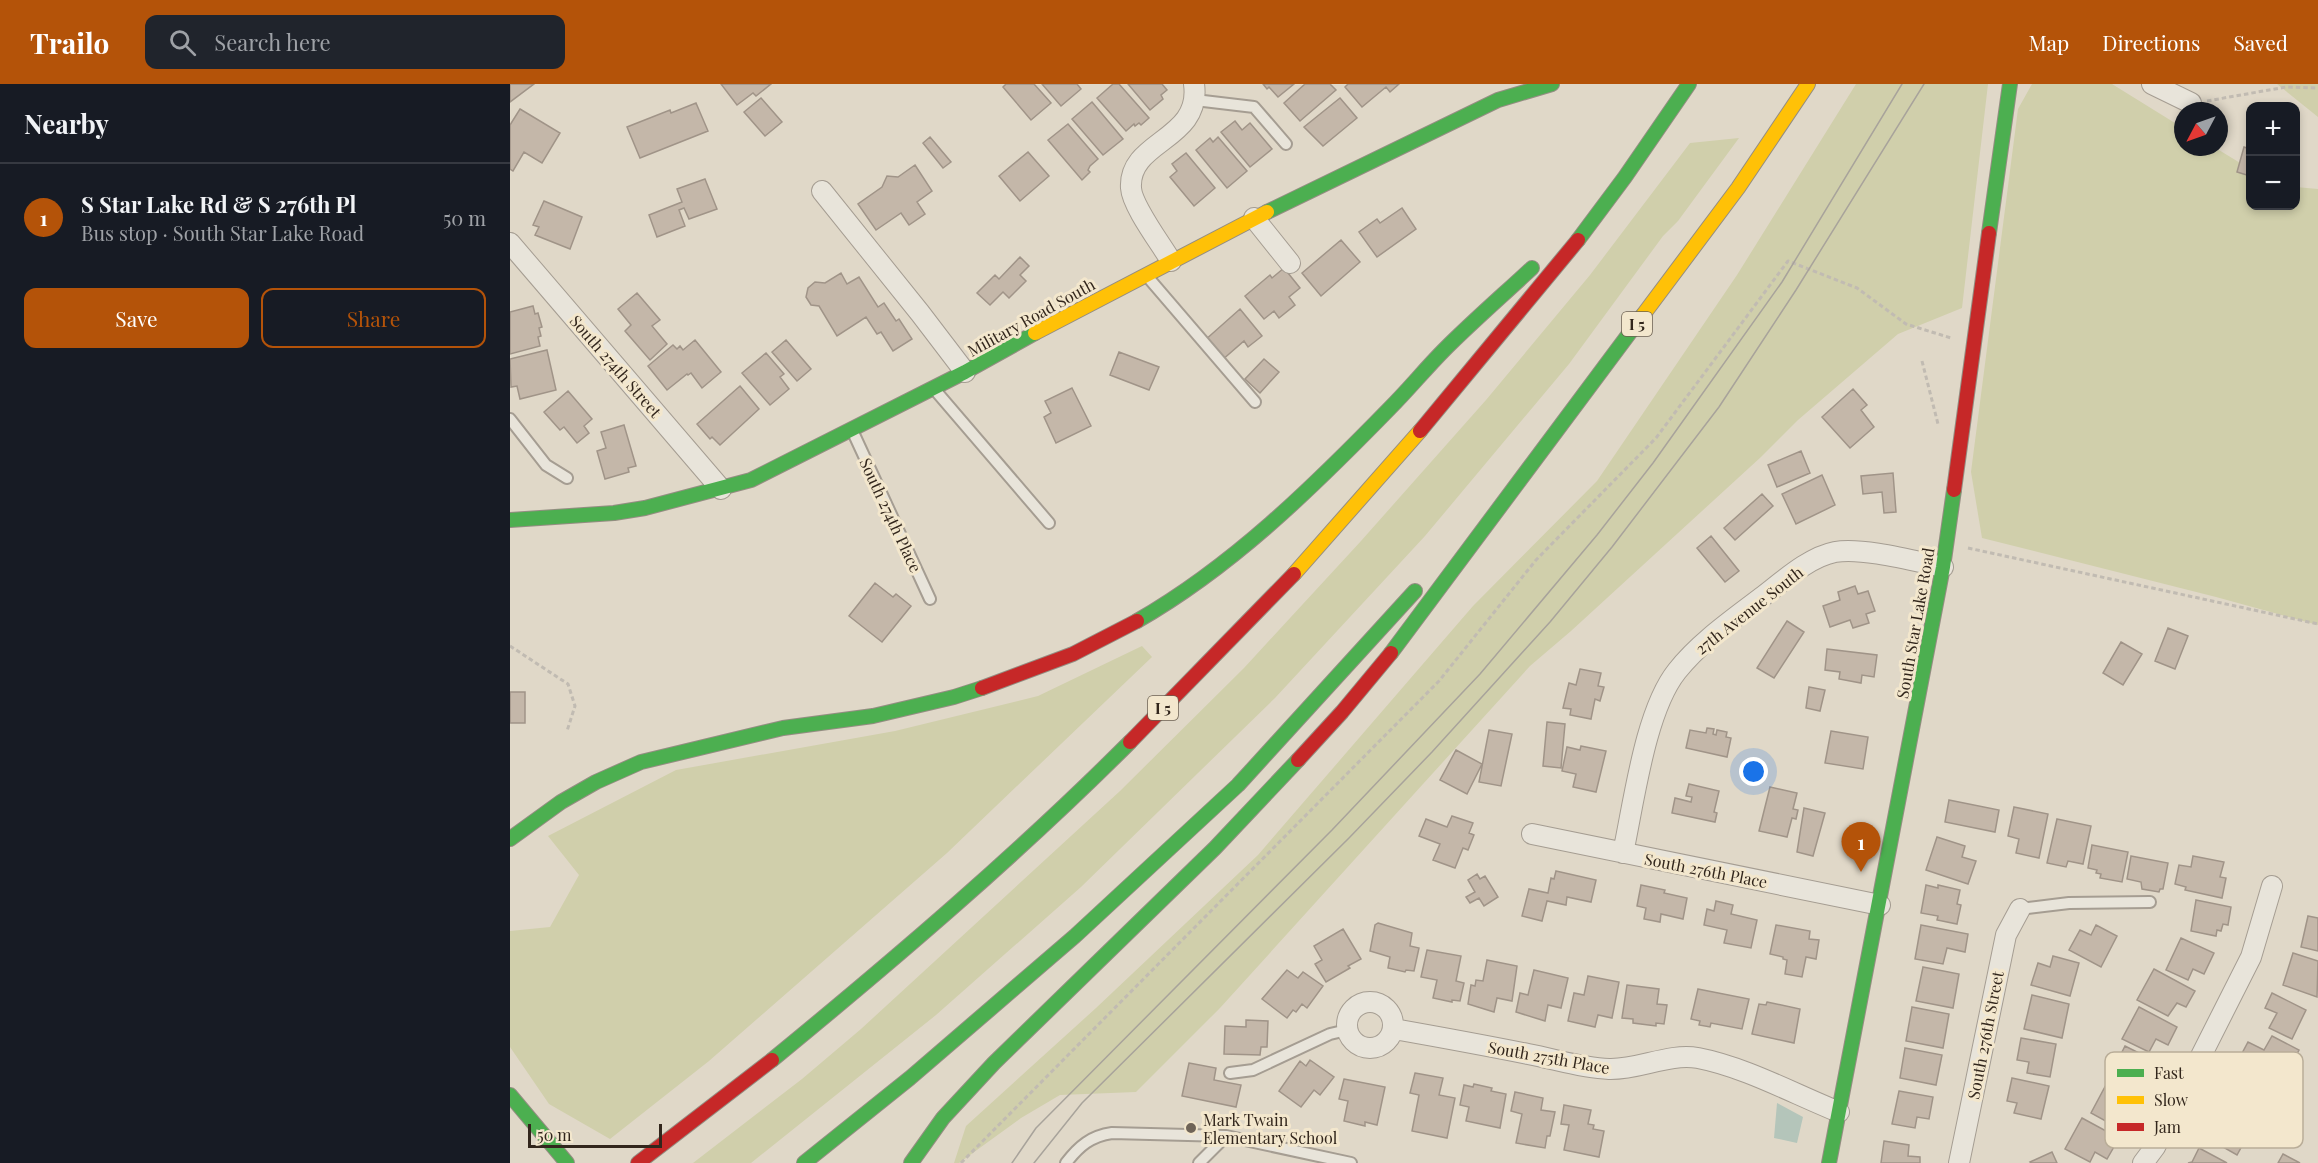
<!DOCTYPE html>
<html lang="en">
<head>
<meta charset="utf-8">
<style>
	:root { --surface:#171b24; --page:#20242c; --text:#f1f3f6; --muted:#9ea1a6; --line:#363941; --accent:#b45309 }
	body { margin:0; font-family:"Playfair Display",serif; background:var(--page); color:var(--text) }
	.controls { position:absolute; right:18px; top:18px; display:grid; overflow:hidden; border-radius:12px; box-shadow:0 3px 9px #0003 }
	.controls button { width:54px; height:54px; display:grid; place-items:center; padding:0; border:0; border-bottom:2px solid var(--line); background:var(--surface); color:var(--text); font:30px sans-serif }
	.compass { position:absolute; left:1664px; top:18px; width:54px; height:54px; border-radius:50%; background:var(--surface); box-shadow:0 3px 9px #0003; rotate:229deg }
	.scale { position:absolute; left:18px; bottom:15px; width:134px; box-sizing:border-box; padding-left:6px; border:3px solid #32261c; border-top:0; font-size:16px; line-height:21px; white-space:nowrap; color:#32261c; -webkit-text-stroke:4px #f3e7cd; paint-order:stroke }
	.you { position:absolute; left:1244px; top:688px; width:21px; height:21px; margin:-15px; border:4px solid #fff; border-radius:50%; background:#1a73e8; box-shadow:0 0 0 9px #1a73e833 }
	.badge { display:grid; place-items:center; width:39px; height:39px; border-radius:50%; background:var(--accent); color:#fff; font-size:20px; font-weight:700 }
	.pin { position:absolute; translate:-50% -50px; filter:drop-shadow(0 2px 3px #0008) }
	.pin::after { content:''; position:absolute; top:32px; width:21px; height:18px; background:inherit; clip-path:polygon(0 0,100% 0,50% 100%) }
	.list { margin:0; padding:0; list-style:none }
	h2 { display:flex; justify-content:space-between; align-items:center; height:78px; margin:0; padding:0 24px; font-size:26px }
	h2 small { font-size:20px; font-weight:400; color:var(--muted) }
	.list li { display:grid; grid-template-columns:39px 1fr auto; gap:18px; align-items:center; box-sizing:border-box; height:108px; padding:0 24px; border-top:2px solid var(--line) }
	.list b { display:block; font-size:22px; white-space:nowrap }
	.list p { margin:0; font-size:20px; white-space:nowrap; color:var(--muted) }
	.list em { font-size:20px; font-style:normal; color:var(--muted) }
	.actions { display:flex; gap:12px; padding:18px 24px }
	.actions a { flex:1; padding:14px 0; border:2px solid var(--accent); border-radius:12px; text-align:center; font-size:21px; color:var(--accent) }
	.actions .main { background:var(--accent); color:#fff }
	.icon { flex:none; width:33px; height:33px; fill:none; stroke:currentColor; stroke-width:2; stroke-linecap:round; stroke-linejoin:round }
	.map { position:relative; flex:none; width:1808px; height:1079px; overflow:hidden }
	header { display:flex; align-items:center; gap:36px; box-sizing:border-box; height:84px; padding:0 30px; background:var(--accent); color:#fff }
	header strong { font-size:28px }
	nav { display:flex; gap:33px; margin-inline-start:auto; font-size:21px }
	.search { width:420px; height:54px; background:var(--page); display:flex; align-items:center; gap:15px; box-sizing:border-box; padding:0 21px; border-radius:12px; color:var(--muted); font-size:22px }
	main { display:flex }
	aside { flex:1; background:var(--surface) }
	.map>svg:first-child { display:block }
	.green { fill:#d0cfab }
	.water { fill:#b4c5ba }
	.building { fill:#c4b7a9; stroke:#a09488; stroke-width:1.5 }
	.lines { fill:none; stroke-linecap:round; stroke-linejoin:round }
	.lane-casing { stroke:#a59d92; stroke-width:14 }
	.street-casing { stroke:#a59d92; stroke-width:22 }
	.fast-casing { stroke:#948d82; stroke-width:16 }
	.slow-casing { stroke:#948d82; stroke-width:16 }
	.jam-casing { stroke:#948d82; stroke-width:16 }
	.path { stroke:#c1bbb2; stroke-width:3; stroke-dasharray:4.5 3; stroke-linecap:butt }
	.lane { stroke:#e8e4da; stroke-width:10 }
	.street { stroke:#e8e4da; stroke-width:20 }
	.fast { stroke:#4caf50; stroke-width:14 }
	.slow { stroke:#ffc107; stroke-width:14 }
	.jam { stroke:#c62828; stroke-width:14 }
	.tram { stroke:#a8a39b; stroke-width:1.5 }
	.poi-dot { fill:#6f6458; stroke:#f3e7cd; stroke-width:2 }
	.labels { text-anchor:middle; dominant-baseline:central; stroke-width:6; stroke-linejoin:round; paint-order:stroke }
	.shield { fill:#f3e7cd; stroke:#6c6051; stroke-width:1.5 }
	.shield-label { font-size:15px; font-weight:bold; fill:#32261c }
	.street-label { font-size:16px; fill:#32261c; stroke:#f3e7cd }
	.poi-label { font-size:16px; fill:#32261c; stroke:#f3e7cd; text-anchor:start }
	.key { fill:#f3e7cd; stroke:#b9ad98; stroke-width:1.5 }
	.key-label { font-size:16px; fill:#32261c }
</style>
</head>
<body>
<header>
<strong>Trailo</strong>
<div class="search"><svg class="icon" aria-label="search" viewBox="0 0 24 24"><circle cx="10" cy="10" r="6"/><path d="M15 15l6 6"/></svg>Search here</div>
<nav><a>Map</a><a>Directions</a><a>Saved</a></nav>
</header>
<main>
<aside>
<h2>Nearby<small></small></h2>
<ul class="list">
<li><span class="badge">1</span><div><b>S Star Lake Rd &amp; S 276th Pl</b><p>Bus stop · South Star Lake Road</p></div><em>50 m</em></li>
</ul>
<div class="actions"><a class="main">Save</a><a>Share</a></div>
</aside>
<div class="map">
<svg width="1808" height="1079" viewBox="0 0 1808 1079">
	<rect width="100%" height="100%" fill="#e0d8c8"/>
	<path class="green" d="M1346 0H1478L1452 224 1388 250 1288 336 1251 373 1061 547 1020 582 710 924 626 1008 550 1011 511 1034 449 1079H444L456 1042 586 924 748 771 963 522 1087 397 1227 191Z
		M1522 0H1602L1673 44V63H1704L1740 85V122H1786V103L1808 105V541L1706 513 1472 454 1461 388 1508 25Z
		M1767 0H1808V33Z
		M1229 54 1168 137 1153 152 1059 280 915 452 765 614 571 803 426 931 241 1079H183L292 995 351 945 610 707 734 584 851 457 976 316 1080 191 1180 59Z
		M632 562 642 573 437 769 199 977 100 1055 39 1020 0 963V847L40 843 69 791 38 752 166 686 385 647 528 612Z"/>
	<path class="water" d="M1267 1019 1293 1033 1287 1059 1264 1054Z"/>
	<path class="building" d="M0 0H24L0 18Z
		M211 0H261L246 12 243 9 227 21Z
		M496 0H524L541 19 521 36 493 3Z
		M532 0H567L571 5 551 22Z
		M603 0H609L639 34 631 41 629 39 625 42 624 40 616 47 587 14Z
		M618 0H652L657 6 651 11 653 15 640 26Z
		M753 0H784L768 13 759 3 757 5Z
		M795 0H820L826 6 790 37 774 19Z
		M838 0H889L880 8 876 3 852 23 835 3Z
		M251 14 272 38 255 52 234 28Z
		M830 14 847 34 813 62 794 43Z
		M582 18 613 55 593 71 562 35Z
		M186 19 198 47 130 74 117 43 160 26 161 29Z
		M10 25 50 49 32 79 14 68 3 87 0 85V41Z
		M725 37 732 46 740 39 762 65 740 83 711 48Z
		M558 40 588 75 580 82 578 86 580 88 572 96 538 56Z
		M420 53 441 78 433 84 413 59Z
		M708 53 737 87 717 104 686 66 700 54 703 58Z
		M1734 63 1740 65V92L1727 88Z
		M518 68 539 92 510 117 489 92Z
		M676 69 705 104 684 122 660 93 667 87 662 80Z
		M405 81 422 107 407 118 415 130 399 141 391 129 366 146 348 120 372 103 377 92 388 93Z
		M195 95 207 125 179 135 174 124 169 126 175 142 147 153 139 131 172 118 167 105Z
		M34 117 72 133 60 165 25 151 29 143 23 141Z
		M892 124 906 145 867 173 849 148 867 135 870 139Z
		M831 156 850 178 811 212 792 189Z
		M510 173 519 182 510 191 516 197 499 214 493 208 480 221 467 209 485 191 489 195Z
		M774 184 790 204 779 213 785 221 769 234 764 227 754 235 735 212 760 191 762 194Z
		M331 189 337 200 349 193 368 223 374 219 386 237 389 235 402 255 383 267 371 248 367 250 356 233 327 252 309 222 301 221 296 213 298 204 305 198 315 199Z
		M127 209 150 236 142 242 157 260 140 276 115 247 121 241 108 225Z
		M23 222 25 230 28 229 32 243 29 244 31 252 28 253 30 262 0 270V228Z
		M730 225 752 252 738 263 734 257 711 277 694 257Z
		M185 256 211 288 192 304 181 289 178 291 177 290 157 306 138 282 163 261 167 265 170 262 173 266Z
		M276 256 301 285 287 297 262 268Z
		M37 266 46 306 10 315 7 302 1 303 0 275Z
		M609 268 649 283 639 306 600 291Z
		M256 269 274 290 270 293 279 305 260 321 232 289Z
		M754 275 769 288 750 309 735 295Z
		M230 302 249 325 210 361 202 353 200 355 187 340Z
		M562 304 581 342 546 359 534 333 541 329 535 317Z
		M1343 305 1357 321 1351 326 1364 343 1340 364 1312 333Z
		M58 307 82 335 74 342 79 349 67 359 54 343 50 346 34 328Z
		M114 341 126 382 118 384 119 388 95 395 87 367 96 364 91 348Z
		M1291 367 1300 389 1267 403 1258 381Z
		M1383 389 1386 428 1374 429 1372 408 1353 410 1351 392Z
		M1312 391 1325 421 1286 440 1272 410Z
		M1252 410 1263 422 1225 456 1214 444Z
		M1201 452 1229 487 1215 498 1187 464Z
		M365 499 383 513 386 510 401 522 372 558 339 532Z
		M1345 502 1348 510 1358 507 1365 527 1356 530 1359 539 1343 544 1340 536 1320 543 1313 522 1330 516 1328 508Z
		M1277 537 1294 548 1264 594 1247 584Z
		M1658 544 1678 552 1665 585 1645 577Z
		M1611 558 1632 570 1613 601 1593 589Z
		M1317 565 1367 571 1364 593 1352 591 1351 599 1329 595 1330 588 1315 586Z
		M1070 585 1091 589 1088 602 1094 603 1090 617 1085 615 1081 635 1060 631 1061 625 1053 624 1059 599 1066 601Z
		M1299 603 1315 606 1310 627 1296 624Z
		M0 608H15V639H0Z
		M1037 638 1055 640 1051 684 1033 682Z
		M1197 644 1204 645 1203 650 1206 651 1207 646 1217 648 1216 653 1221 654 1217 673 1176 664 1180 646 1196 649Z
		M979 646 1002 650 991 702 969 698Z
		M1321 647 1358 653 1353 685 1315 679Z
		M1071 662 1096 667 1086 708 1063 703 1066 690 1052 687 1057 663 1070 666Z
		M946 666 972 680 957 710 930 696Z
		M1179 700 1209 707 1204 728 1207 729 1205 738 1162 729 1165 714 1181 718 1182 713 1176 712Z
		M1260 703 1287 709 1283 725 1288 726 1286 735 1282 734 1277 753 1249 747Z
		M1439 716 1489 726 1485 748 1435 738Z
		M1504 723 1538 730 1529 774 1506 769 1509 755 1498 752Z
		M1294 724 1315 729 1303 772 1287 768Z
		M942 732 963 739 959 749 964 751 958 766 953 764 945 784 923 776 930 760 909 752 916 735 937 743Z
		M1547 735 1581 742 1573 780 1558 777 1556 783 1537 779Z
		M1427 753 1455 762 1452 773 1466 777 1458 800 1416 786Z
		M1582 761 1618 768 1612 798 1590 794 1591 790 1586 789 1587 786 1578 784Z
		M1621 772 1658 779 1653 805H1650L1649 808 1632 805 1631 798 1617 795Z
		M1683 772 1714 778 1710 793 1716 794 1712 814 1675 806 1676 803 1665 800 1669 781 1681 783Z
		M1046 787 1086 796 1081 818 1057 813 1056 821 1037 817 1032 837 1012 832 1019 805 1038 809 1041 794 1044 795Z
		M967 790 970 795 975 792 988 813 974 822 969 814 960 819 956 813 965 808 958 796Z
		M1131 801 1155 806 1154 809 1177 814 1173 835 1151 830 1150 838 1134 835 1136 824 1127 822Z
		M1416 801 1428 804V801L1450 806 1447 820 1451 821 1447 840 1427 836 1428 832 1411 829Z
		M1686 816 1721 823 1718 841 1713 840 1711 847 1707 846 1706 852 1681 847Z
		M1206 817 1223 821 1221 830 1247 836 1241 864 1214 859 1217 846 1194 841 1197 825 1204 827Z
		M1798 832 1808 834V867L1791 863Z
		M868 839 902 849 900 862 909 864 904 887 896 886 895 888 878 884 880 873 860 867 865 841Z
		M1266 841 1300 847 1299 855 1309 856 1306 875 1296 873 1292 893 1275 890 1277 876 1273 875V873L1260 870Z
		M1411 841 1458 850 1455 868 1437 864 1433 880 1405 875Z
		M1586 841 1607 852 1591 883 1559 866 1570 846 1581 851Z
		M833 845 851 875 838 882 840 884 816 898 805 880 812 876 804 862Z
		M1671 854 1704 869 1694 890 1683 885 1678 896 1656 886Z
		M917 866 951 872 946 897 954 899 950 917 942 916V918L923 914 927 896 911 893Z
		M1783 869 1808 877 1807 913 1773 901Z
		M1543 872 1569 879 1560 912 1521 901 1528 879 1540 883Z
		M977 876 1007 882 1002 917 987 914 984 928 958 920 961 901 965 902 966 896 973 897Z
		M1413 883 1449 890 1443 924 1406 917Z
		M1644 885 1685 907 1676 923 1667 919 1658 932 1627 916Z
		M777 886 788 894 793 888 813 902 797 924 792 920 786 928 783 926 777 934 752 915Z
		M1024 886 1058 894 1051 924 1038 921 1035 937 1006 928 1010 909 1018 911Z
		M1078 892 1109 898 1102 934 1088 931 1085 943 1058 937 1064 909 1074 911Z
		M1117 901 1149 905 1147 920 1157 921 1154 940 1146 939V942L1123 939V935L1112 934Z
		M1188 905 1239 915 1232 945 1201 939 1200 943 1189 941 1190 937 1181 935Z
		M1762 909 1796 926 1782 955 1759 944 1767 929 1755 924Z
		M1522 911 1559 920 1552 954 1514 945Z
		M1257 918 1290 925 1284 959 1242 950 1249 920 1256 921Z
		M1402 923 1439 930 1433 964 1396 957Z
		M1629 923 1667 943 1658 961 1646 955 1639 968 1612 955Z
		M736 936 758 937 757 963H751L750 971 714 970 715 942 736 943Z
		M1762 952 1789 966 1773 997 1729 975 1738 958 1754 966Z
		M1511 954 1546 960 1540 993 1517 989 1519 978 1507 976Z
		M1615 962 1647 978 1636 999 1626 994 1620 1005 1599 994Z
		M1395 964 1432 971 1426 1001 1390 994Z
		M800 976 824 993 810 1011 804 1006 791 1023 769 1007 790 977 796 982Z
		M679 979 706 984 704 996 731 1001 726 1023 672 1012Z
		M905 989 933 994 929 1011 945 1014 937 1054 902 1047 909 1011 900 1009Z
		M1502 994 1539 1002 1531 1035 1504 1029 1507 1019 1497 1017Z
		M834 995 875 1003 867 1041 855 1038V1042L834 1037 838 1017 829 1015Z
		M1597 999 1628 1015 1617 1035 1606 1030 1601 1040 1581 1029Z
		M964 1000 982 1004 981 1007 996 1010 990 1044 956 1037 959 1023 950 1021 954 1001 963 1003Z
		M1389 1007 1423 1013 1419 1035 1407 1033 1405 1044 1382 1040Z
		M1005 1008 1033 1014 1031 1026 1045 1028 1040 1052H1037L1035 1064 1006 1059 1012 1030 1001 1027Z
		M1704 1019 1744 1040 1727 1071 1706 1059 1712 1050 1694 1043 1697 1038 1694 1036Z
		M1054 1021 1081 1026 1078 1040 1084 1041 1083 1045 1094 1047 1089 1073 1054 1066 1059 1041 1051 1040Z
		M1572 1034 1609 1054 1597 1075 1585 1068 1580 1078 1555 1065Z
		M1374 1057 1399 1061 1398 1072 1410 1073V1079H1371Z
		M1689 1064 1717 1079H1678L1682 1078Z
		M1542 1068 1547 1079H1521L1520 1078Z
		M1773 1070 1790 1079H1768Z"/>
	<g class="lines">
		<g class="lane-casing">
			<path id="lane" d="M685 16 744 23 776 60
				M636 191 745 318
				M425 306 539 439
				M0 335 36 381 57 394
				M342 346 420 515
				M1510 825 1559 819 1640 818
				M720 989 743 986 820 950 837 946
				M716 1052 841 1079
				M556 1079C569 1062 581 1052 602 1049L716 1052 689 1079"/>
		</g>
		<g class="street-casing">
			<path id="street" d="M1642 0 1681 19
				M312 107 410 229 455 288
				M744 134 780 179
				M0 159 211 405
				M661 177C651 160 622 122 621 104 618 56 692 57 684 0
				M1022 750 1370 821
				M1113 769C1124 718 1135 627 1167 587 1190 558 1222 536 1252 513 1273 497 1299 473 1325 468 1352 463 1404 477 1433 483
				M837 941a23 23 0 1 1 46 0a23 23 0 1 1-46 0Z
				M884 945C929 953 973 961 1018 970 1045 975 1071 984 1099 985 1129 986 1158 969 1188 974 1235 983 1284 1010 1329 1028
				M1449 1079 1496 851 1510 825
				M1633 1079 1645 1063 1741 873 1762 802"/>
		</g>
		<g class="fast-casing">
			<path id="fast" d="M757 128 988 16 1042 0
				M1479 149 1500 0
				M1068 156 1115 93 1179 0
				M0 436 104 429 135 424 241 396 455 288 525 249
				M627 537C723 482 803 403 880 324 899 305 916 284 935 265 963 237 993 211 1022 184
				M881 569 1133 231
				M0 755 51 718 86 698 131 678 273 644 363 632 444 613 472 604
				M262 976C385 875 507 771 620 658
				M0 1011 57 1079
				M294 1079 400 994 565 852 728 701 905 507
				M401 1079 433 1034 484 979 705 764 788 676
				M1319 1079 1433 483 1444 406"/>
		</g>
		<g class="slow-casing">
			<path id="slow" d="M1133 231 1228 104 1298 0
				M525 249 757 128
				M784 490 910 347"/>
		</g>
		<g class="jam-casing">
			<path id="jam" d="M910 347 1068 156
				M1444 406 1479 149
				M472 604 563 570 627 537
				M620 658 784 490
				M788 676 832 628 881 569
				M128 1079 262 976"/>
		</g>
		<path class="path" d="M1697 17 1776 3 1808 4
			M1412 277 1428 340
			M1458 464 1808 540
			M0 562 58 600 65 622 57 647
			M451 1079 929 597 1026 476 1146 354 1278 177 1347 204 1396 240 1441 254"/>
		<use href="#lane" class="lane"/>
		<use href="#street" class="street"/>
		<use href="#fast" class="fast"/>
		<use href="#slow" class="slow"/>
		<use href="#jam" class="jam"/>
		<path class="tram" d="M502 1079 526 1044 822 746 970 590 1087 451 1143 379 1272 198 1392 0
			M524 1079 572 1019 839 754 922 668 1040 538 1102 463 1209 323 1286 206 1414 0"/>
	</g>
	<circle class="poi-dot" cx="681" cy="1044" r="6"/>
	<g class="labels">
		<g class="shield">
			<rect x="1112" y="228" width="30" height="24" rx="4.5"/>
			<rect x="638" y="612" width="30" height="24" rx="4.5"/>
		</g>
		<g class="shield-label">
			<text x="1127" y="240">I 5</text>
			<text x="653" y="624">I 5</text>
		</g>
		<g class="street-label">
			<text transform="translate(521 233) rotate(-29)">Military Road South</text>
			<text transform="translate(106 282) rotate(49)">South 274th Street</text>
			<text transform="translate(381 431) rotate(65)">South 274th Place</text>
			<text transform="translate(1239 526) rotate(-38)">27th Avenue South</text>
			<text transform="translate(1405 539) rotate(-80)">South Star Lake Road</text>
			<text transform="translate(1196 786) rotate(11)">South 276th Place</text>
			<text transform="translate(1475 951) rotate(-79)">South 276th Street</text>
			<text transform="translate(1039 973) rotate(10)">South 275th Place</text>
		</g>
		<g class="poi-label">
			<text x="693" y="1035">Mark Twain<tspan x="693" dy="18">Elementary School</tspan></text>
		</g>
	</g>
	<rect x="1595" y="968" width="198" height="96" rx="9" class="key"/>
	<rect x="1607" y="985" width="27" height="8" fill="#4caf50"/>
	<rect x="1607" y="1012" width="27" height="8" fill="#ffc107"/>
	<rect x="1607" y="1039" width="27" height="8" fill="#c62828"/>
	<g class="key-label">
		<text x="1644" y="995">Fast</text>
		<text x="1644" y="1022">Slow</text>
		<text x="1644" y="1049">Jam</text>
	</g>
</svg>
<div class="controls">
<button>+</button>
<button>−</button>
</div>
<svg class="compass" viewBox="-18 -18 36 36"><path d="M0-13l5 13h-10z" fill="#e53935"/><path d="M0 13l5-13h-10z" fill="#9ea1a6"/></svg>
<div class="scale">50 m</div>
<div class="you"></div>
<div class="pin badge" style="left:1351px;top:788px">1</div>
</div>
</main>
</body>
</html>
